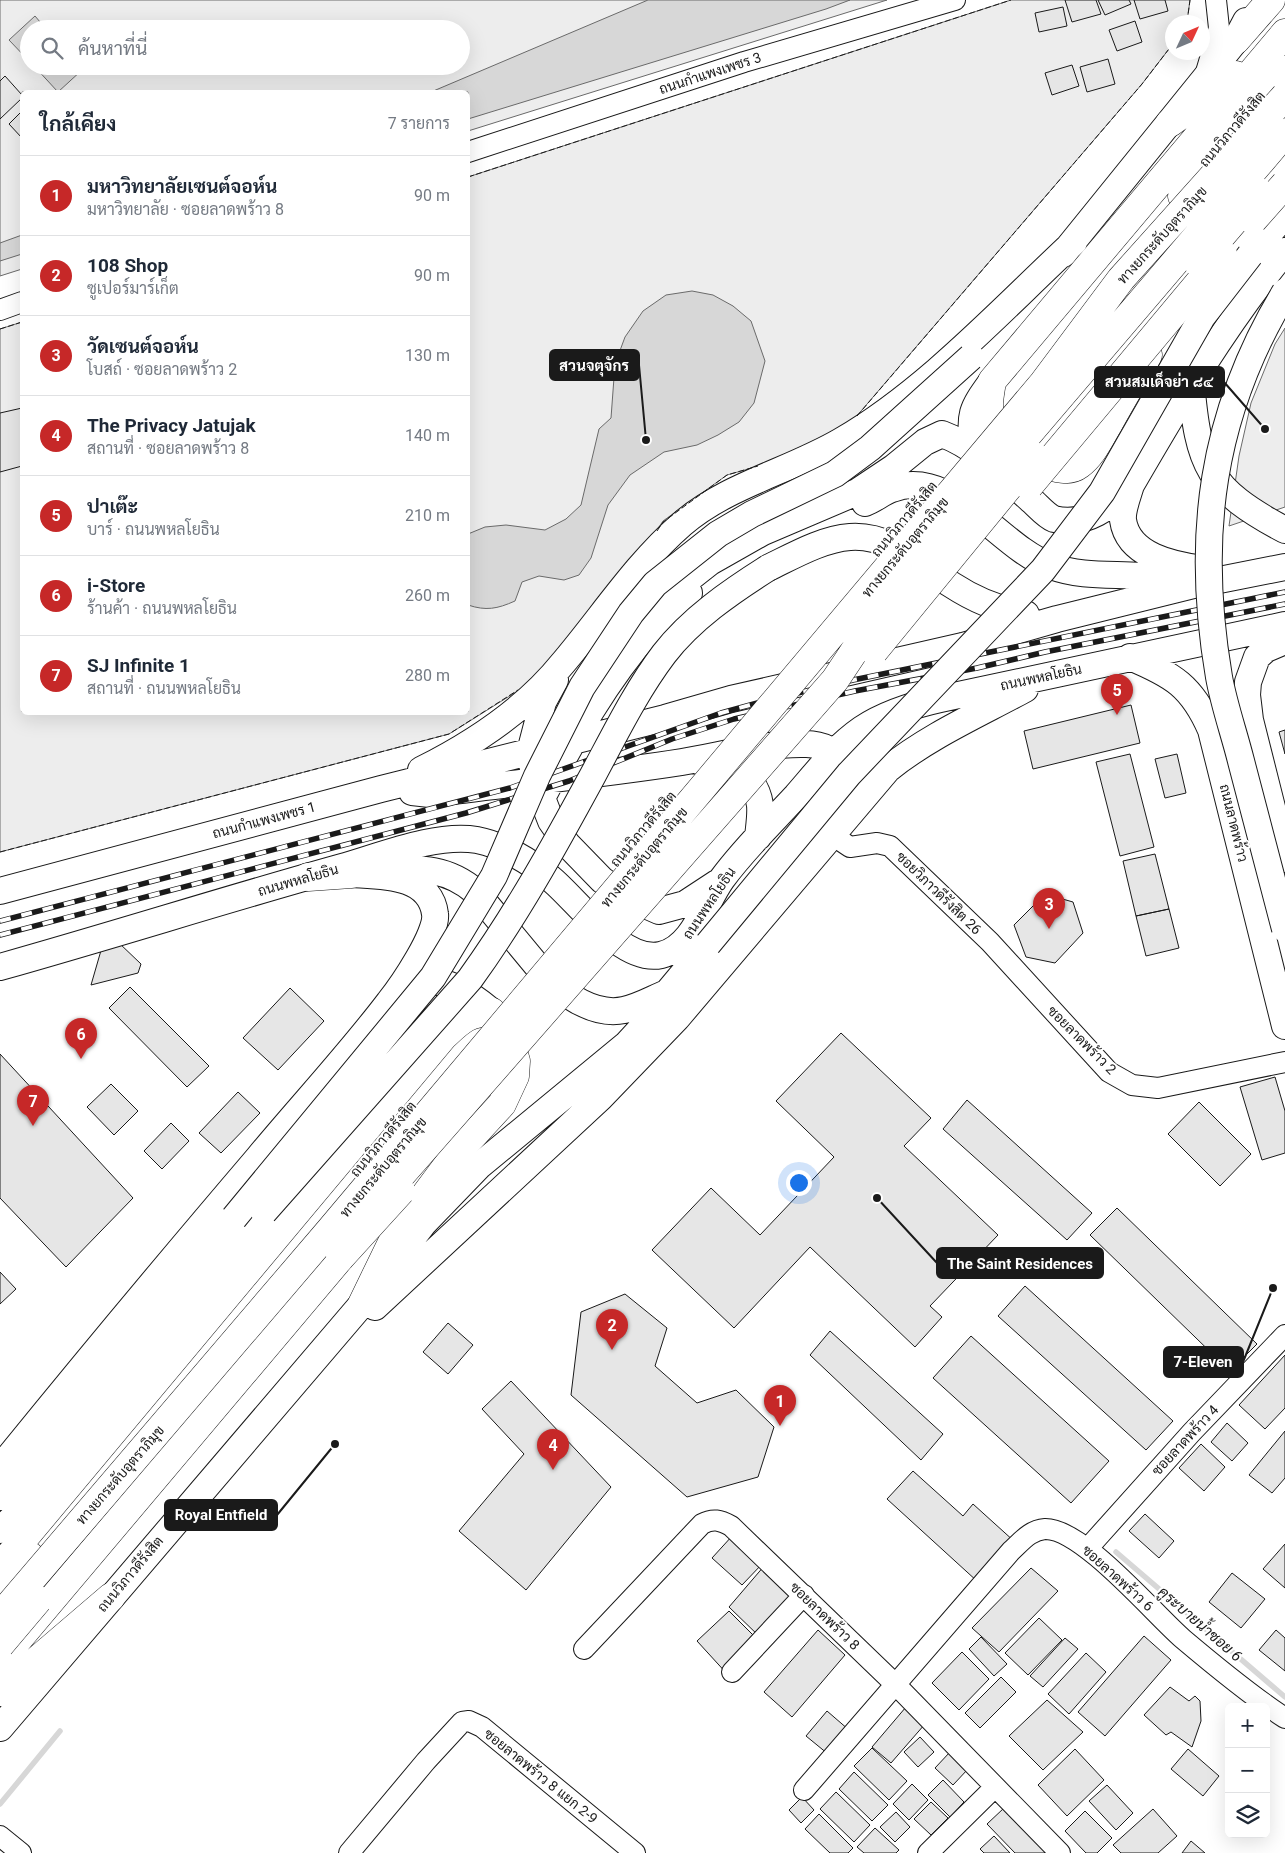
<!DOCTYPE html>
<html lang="th">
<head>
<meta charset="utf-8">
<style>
	:root { --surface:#fff; --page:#f2f2f3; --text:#1f2937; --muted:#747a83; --line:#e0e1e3; --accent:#c62828 }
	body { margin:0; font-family:Roboto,Sarabun,sans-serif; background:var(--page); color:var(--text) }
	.controls { position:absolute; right:15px; bottom:15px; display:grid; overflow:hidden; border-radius:8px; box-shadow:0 5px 20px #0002 }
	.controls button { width:45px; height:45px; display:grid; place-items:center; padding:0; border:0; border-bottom:1px solid var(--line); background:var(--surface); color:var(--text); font:25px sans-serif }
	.compass { position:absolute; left:1165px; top:15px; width:45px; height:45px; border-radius:50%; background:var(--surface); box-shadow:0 5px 20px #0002; rotate:46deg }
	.you { position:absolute; left:798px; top:1182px; width:18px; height:18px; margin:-12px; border:4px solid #fff; border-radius:50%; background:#1a73e8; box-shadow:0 0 0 8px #1a73e833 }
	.badge { display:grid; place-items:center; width:32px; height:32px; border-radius:50%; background:var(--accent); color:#fff; font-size:16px; font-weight:700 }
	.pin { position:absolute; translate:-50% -41px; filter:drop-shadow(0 1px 2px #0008) }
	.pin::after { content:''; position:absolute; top:26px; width:18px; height:15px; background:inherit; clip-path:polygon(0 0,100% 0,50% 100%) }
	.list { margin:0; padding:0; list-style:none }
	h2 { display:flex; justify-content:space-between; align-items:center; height:65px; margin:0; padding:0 20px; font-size:21px }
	h2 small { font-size:16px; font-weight:400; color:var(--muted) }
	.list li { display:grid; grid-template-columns:32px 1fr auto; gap:15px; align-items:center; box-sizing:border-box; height:80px; padding:0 20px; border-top:1px solid var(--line) }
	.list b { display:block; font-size:19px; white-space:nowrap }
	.list p { margin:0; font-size:16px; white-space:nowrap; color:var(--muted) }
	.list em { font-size:16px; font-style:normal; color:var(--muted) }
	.icon { flex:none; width:28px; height:28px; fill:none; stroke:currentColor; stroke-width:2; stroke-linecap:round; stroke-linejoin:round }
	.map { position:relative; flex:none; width:1285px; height:1853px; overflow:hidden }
	.search { position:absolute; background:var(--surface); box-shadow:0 5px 20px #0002; left:20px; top:20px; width:450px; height:55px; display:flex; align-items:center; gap:12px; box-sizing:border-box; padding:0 18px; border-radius:28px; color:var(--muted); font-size:19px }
	.panel { position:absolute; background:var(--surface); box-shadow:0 5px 20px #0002; left:20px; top:90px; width:450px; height:625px; border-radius:8px }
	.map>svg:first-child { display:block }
	.built { fill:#ededed; stroke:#6a6a6a; fill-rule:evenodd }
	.water { fill:#d7d7d7; stroke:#6a6a6a }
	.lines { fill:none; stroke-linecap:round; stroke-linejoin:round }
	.stream { stroke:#d7d7d7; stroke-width:5.5 }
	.building { fill:#e6e6e6; stroke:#1a1a1a }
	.minor-casing { stroke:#1a1a1a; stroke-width:22 }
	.major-casing { stroke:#1a1a1a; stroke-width:28 }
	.highway-casing { stroke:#1a1a1a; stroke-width:29 }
	.minor { stroke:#fff; stroke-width:20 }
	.major { stroke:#fff; stroke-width:26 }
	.highway { stroke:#fff; stroke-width:28 }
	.rail-casing { stroke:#1a1a1a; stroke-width:5.5 }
	.rail { stroke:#fff; stroke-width:4; stroke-dasharray:11; stroke-linecap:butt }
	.major-bridge-casing { stroke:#1a1a1a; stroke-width:28; stroke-linecap:butt }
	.highway-bridge-casing { stroke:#1a1a1a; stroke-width:29; stroke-linecap:butt }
	.major-bridge { stroke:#fff; stroke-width:26 }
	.highway-bridge { stroke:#fff; stroke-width:28 }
	.fence { stroke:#1a1a1a; stroke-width:1; stroke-dasharray:6 2.5; stroke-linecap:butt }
	.labels { text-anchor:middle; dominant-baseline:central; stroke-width:4; stroke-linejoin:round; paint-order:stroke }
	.street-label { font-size:14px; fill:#1a1a1a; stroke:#fff }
	.water-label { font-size:15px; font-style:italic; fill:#1a1a1a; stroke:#fff }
	.leader { fill:none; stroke:#1a1a1a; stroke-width:2 }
	.callout-dot { fill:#1a1a1a; stroke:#fff; stroke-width:2 }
	.callout { fill:#1a1a1a; stroke:#1a1a1a; stroke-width:2 }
	.callout-label { font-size:15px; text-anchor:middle; font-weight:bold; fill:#fff }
</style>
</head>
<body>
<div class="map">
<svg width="1285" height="1853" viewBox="0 0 1285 1853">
	<rect width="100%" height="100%" fill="#fff"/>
	<path class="built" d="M0 0H887L468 131V92H22V269L0 276ZM29 29H461V66H29Z
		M1011 0H1190L1187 22H1172V45L1142 84 849 425 798 455 727 475 663 521 605 608 524 687 449 734 0 852V329L22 322V712H468V177Z
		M1285 328V507L1229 526 1239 456 1251 403 1275 344Z"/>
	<path class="water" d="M648 0H850L826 9 468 119V92H431Z
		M35 16 46 29H29V61L9 40Z
		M34 66H79L82 70 58 92Z
		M22 235V254L0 261V243Z
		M692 291 713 295 733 306 751 321 765 361 754 403 739 422 718 435 697 445 664 452 630 475 608 505 591 558 579 575 564 580 539 576 522 582 515 601C497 609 486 611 468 605V534L485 527 506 525 545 530 566 519 581 505 599 429 611 418 615 364 625 337 643 311 666 295Z"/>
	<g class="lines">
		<path class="stream" d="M1116 1552 1285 1697
			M0 1804 60 1731"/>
	</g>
	<path class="building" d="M1065 0H1096L1101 14 1072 22Z
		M1098 0H1129L1131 4 1105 15Z
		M1134 0H1165L1168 11 1140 19Z
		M1063 7 1067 26 1039 32 1035 13Z
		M1135 21 1142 42 1117 51 1109 30Z
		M1108 59 1115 84 1087 92 1080 67Z
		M1072 65 1079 86 1052 95 1045 73Z
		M5 76 22 95V98L0 119V81Z
		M22 111V138L9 124Z
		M22 408V466L0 472V413Z
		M1131 705 1140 743 1033 769 1024 731Z
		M1285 730V754L1279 732Z
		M1130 754 1154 847 1120 856 1096 762Z
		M1177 754 1186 793 1165 798 1155 759Z
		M1155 854 1169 909 1136 916 1123 861Z
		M1045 894 1073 902 1083 933 1055 963 1026 957 1014 925Z
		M1169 909 1179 948 1146 956 1136 916Z
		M118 942 141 964 138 973 91 985 102 947Z
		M130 987 209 1066 187 1087 109 1008Z
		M290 988 324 1021 278 1070 243 1038Z
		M841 1033 931 1118 904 1146 998 1235 930 1306 942 1317 915 1347 810 1247 734 1328 652 1250 711 1188 760 1235 834 1157 776 1101Z
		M0 1054 133 1198 66 1267 0 1198Z
		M1275 1077 1285 1111V1153L1262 1160 1240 1087Z
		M111 1084 138 1111 114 1135 87 1107Z
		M238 1092 260 1113 221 1153 199 1133Z
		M967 1100 1092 1213 1067 1240 943 1129Z
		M1199 1102 1251 1154 1220 1186 1168 1134Z
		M171 1123 189 1141 162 1169 144 1151Z
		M1117 1208 1257 1344 1230 1371 1090 1235Z
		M0 1272 16 1289 0 1304Z
		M1025 1286 1173 1421 1146 1450 998 1316Z
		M625 1294 667 1328 655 1366 697 1403 736 1390 774 1427 758 1477 687 1497 571 1395 581 1312Z
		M448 1323 473 1345 448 1374 423 1352Z
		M830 1331 943 1434 921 1460 810 1355Z
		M971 1336 1109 1461 1071 1503 933 1378Z
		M1285 1355V1408L1265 1429 1239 1405Z
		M511 1381 611 1487 526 1590 459 1531 524 1454 482 1409Z
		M1227 1423 1248 1443 1232 1461 1211 1442Z
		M1285 1431V1478L1272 1493 1249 1475Z
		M1201 1444 1225 1467 1204 1491 1179 1468Z
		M913 1471 963 1516 973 1504 1015 1542 978 1582 887 1499Z
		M1145 1514 1174 1541 1159 1558 1129 1531Z
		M733 1535 763 1563 742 1585 712 1558Z
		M1285 1544V1588L1263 1569Z
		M765 1565 797 1598 762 1639 729 1607Z
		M1031 1568 1058 1591 999 1652 972 1628Z
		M1232 1573 1265 1599 1241 1628 1209 1602Z
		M729 1611 759 1641 729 1676 697 1641Z
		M1039 1618 1062 1640 1028 1675 1005 1653Z
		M818 1630 845 1655 792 1717 764 1692Z
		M1276 1630 1285 1638V1671L1259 1650Z
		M1144 1636 1171 1660 1105 1736 1078 1712Z
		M981 1637 1007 1664 994 1676 969 1649Z
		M1065 1638 1078 1649 1043 1687 1030 1676Z
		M962 1652 989 1679 959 1710 932 1683Z
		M1086 1653 1106 1672 1069 1714 1048 1694Z
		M1001 1677 1016 1692 980 1728 965 1713Z
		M1170 1687 1189 1701 1195 1696 1200 1701 1201 1721 1192 1747 1171 1732 1166 1735 1144 1715Z
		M1047 1700 1083 1732 1043 1770 1009 1736Z
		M906 1707 925 1724 891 1763 872 1747Z
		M827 1711 849 1730 828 1754 806 1736Z
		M920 1737 934 1752 918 1767 904 1752Z
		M872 1748 907 1781 889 1800 854 1766Z
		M1075 1749 1104 1780 1067 1816 1038 1785Z
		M1188 1749 1219 1776 1203 1796 1171 1769Z
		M950 1752 968 1769 953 1785 935 1768Z
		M854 1772 888 1805 872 1821 839 1789Z
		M943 1780 964 1802 950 1817 928 1795Z
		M912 1784 928 1800 909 1820 893 1804Z
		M1107 1785 1133 1813 1116 1830 1089 1801Z
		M836 1792 870 1825 854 1842 820 1809Z
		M802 1797 814 1810 801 1823 789 1810Z
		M931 1802 948 1818 931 1835 914 1819Z
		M1004 1808 1046 1851 1044 1853H1015L987 1824Z
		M1153 1809 1177 1836 1158 1853H1121L1113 1845Z
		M1085 1811 1112 1838 1097 1853H1086L1065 1831Z
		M896 1812 910 1827 895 1842 880 1827Z
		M819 1814 853 1848 848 1853H830L805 1829Z
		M875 1828 899 1850 896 1853H864L857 1847Z
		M994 1836 1010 1853H984L980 1849Z
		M1191 1841 1205 1853H1182Z"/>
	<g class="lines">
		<g class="minor-casing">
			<path id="minor" d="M1206 72 1219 28 1216 0
				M468 152 744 62 955 0
				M0 310 22 302
				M832 835 850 847 877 843 890 846 990 942 1109 1072 1132 1085 1158 1088 1285 1062
				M1088 1548 1192 1432 1285 1335
				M584 1649 702 1524C713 1518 720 1520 731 1526L895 1684 1060 1853
				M732 1672 804 1595
				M804 1790 1011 1551C1021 1542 1030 1530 1045 1529 1082 1528 1154 1614 1183 1639 1215 1666 1250 1695 1285 1718
				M0 1836 21 1853
				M349 1853 426 1761 462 1722 469 1721 482 1727 635 1853
				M928 1853 995 1787"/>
		</g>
		<g class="major-casing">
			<path id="major" d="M1063 254 1236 40 1246 21
				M1250 255 1285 215
				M1191 381C1198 466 1208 489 1285 530
				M973 449C970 413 970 411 992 381
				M1131 485C1128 495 1122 510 1123 520 1128 556 1173 565 1203 569
				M865 503C875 499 883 492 892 489 952 466 999 548 1051 566 1081 577 1109 574 1141 576 1155 577 1169 581 1183 583
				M768 568C793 556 822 539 850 537 891 534 920 565 952 585 975 600 999 610 1026 614
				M641 578C639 589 644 593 652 600L663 599 710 562 763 532 857 492 893 468 925 442 942 434C977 447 1003 475 1031 500 1037 505 1046 516 1054 519 1086 527 1111 506 1131 485 1178 404 1225 324 1285 251
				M1285 641 1266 649 1257 657 1248 682 1247 695 1250 720 1285 859
				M1130 657C1173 675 1192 686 1211 730L1285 1026
				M555 680 543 702 530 752 535 780 551 821 567 844 602 880 625 896 659 911 685 904 717 883
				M701 762C729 762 756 775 760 805 761 815 759 827 758 837
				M421 770C473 744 526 709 563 663 602 617 636 564 682 524 727 485 790 471 841 441 927 391 1001 310 1074 242
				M412 792 430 794C514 783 599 775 682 762 724 755 763 743 806 744 822 744 836 751 845 764
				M542 798C573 739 606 680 650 630 662 616 677 605 689 593
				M388 870C422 868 448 868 476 892L548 979C568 997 596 1016 624 1010 639 1007 654 998 667 993
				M0 891 381 789 665 718 731 699 963 646 1057 619 1194 585 1285 567
				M0 967C114 935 227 899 342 867 381 856 436 833 477 840 503 845 531 862 550 878 577 900 622 964 661 955 694 947 704 904 722 879 744 849 771 823 796 796 817 772 836 747 862 729 886 713 913 705 940 699L1285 625
				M412 988C439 970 472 995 492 1012
				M375 1307 600 1098 677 1018 888 769C929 736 979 714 1025 689
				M0 1468C85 1363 171 1260 258 1158 301 1106 348 1056 389 1002 402 986 438 933 435 914 430 874 381 876 351 874
				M0 1497 234 1218
				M0 1530 15 1516 264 1212
				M0 1728 362 1304 423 1224 479 1166 627 1044 650 1019 667 993 708 944"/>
		</g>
		<g class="highway-casing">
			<path id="highway" d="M1236 40 1271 0
				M1170 123 1236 75
				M1259 192 1285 162
				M1182 196 1278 68
				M1210 276 1271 204
				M1148 355C1135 378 1121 401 1108 425 1100 438 1092 456 1079 465 1057 482 1004 442 993 422 986 408 990 396 992 381L1285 33
				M308 877 351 874
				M0 1567 443 1037C461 1020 467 1013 492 1012L506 1029 516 1061 515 1076 502 1104 455 1155 396 1234 362 1304
				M0 1592 30 1556
				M0 1661 340 1258
				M0 1692 111 1597"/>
		</g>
		<use href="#minor" class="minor"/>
		<use href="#major" class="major"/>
		<use href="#highway" class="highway"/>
		<g class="rail-casing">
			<path id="rail" d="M0 921 510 788 721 713 768 700 853 680 1285 592
				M0 935 466 813 569 781 672 739 734 719 855 691 977 668 1045 652 1285 604"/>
		</g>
		<use href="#rail" class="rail"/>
		<g class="major-bridge-casing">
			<path id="major-bridge" d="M1285 292C1211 414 1195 537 1219 677 1224 705 1234 733 1241 761 1256 817 1270 873 1285 929
				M708 944 849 774 1043 570 1102 492 1202 317 1250 255
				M264 1212 470 979C517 914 555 845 593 775 615 734 636 691 664 654 691 619 730 592 768 568
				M234 1218 433 977 494 876 537 776 582 687 631 613 655 584 718 534 752 514 835 474 870 448 971 357"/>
		</g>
		<g class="highway-bridge-casing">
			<path id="highway-bridge" d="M1253 220 1285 184
				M1198 263 1259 192
				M1029 486 1223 254
				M874 651 1034 456
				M380 1199 835 680 883 608 949 527 1285 133
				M340 1258 401 1191
				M0 1616 330 1230 1044 382 1121 279 1285 96
				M0 1645 38 1600"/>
		</g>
		<use href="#major-bridge" class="major-bridge"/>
		<use href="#highway-bridge" class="highway-bridge"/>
		<path class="fence" d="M1187 22 1190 0
			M468 177 1011 0
			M0 329 22 322
			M857 416 1142 84 1172 45
			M657 531 663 522 727 475 758 466
			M0 852 449 734 518 690"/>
	</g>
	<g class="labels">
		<g class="street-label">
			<text transform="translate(710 73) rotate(-18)">ถนนกำแพงเพชร 3</text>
			<text transform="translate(1232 129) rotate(-50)">ถนนวิภาวดีรังสิต</text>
			<text transform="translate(1162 235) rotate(-48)">ทางยกระดับอุตราภิมุข</text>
			<text transform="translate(904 519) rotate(-50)">ถนนวิภาวดีรังสิต</text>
			<text transform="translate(905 547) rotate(-50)">ทางยกระดับอุตราภิมุข</text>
			<text transform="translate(1041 677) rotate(-12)">ถนนพหลโยธิน</text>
			<text transform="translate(264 820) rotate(-15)">ถนนกำแพงเพชร 1</text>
			<text transform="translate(1234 823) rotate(76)">ถนนลาดพร้าว</text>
			<text transform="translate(643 829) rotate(-50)">ถนนวิภาวดีรังสิต</text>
			<text transform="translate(644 857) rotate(-50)">ทางยกระดับอุตราภิมุข</text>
			<text transform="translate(298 880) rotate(-16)">ถนนพหลโยธิน</text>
			<text transform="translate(939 893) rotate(44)">ซอยวิภาวดีรังสิต 26</text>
			<text transform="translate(709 903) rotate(-56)">ถนนพหลโยธิน</text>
			<text transform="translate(1082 1040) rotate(45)">ซอยลาดพร้าว 2</text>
			<text transform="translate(383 1139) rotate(-50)">ถนนวิภาวดีรังสิต</text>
			<text transform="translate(383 1167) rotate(-50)">ทางยกระดับอุตราภิมุข</text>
			<text transform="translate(1185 1440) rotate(-47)">ซอยลาดพร้าว 4</text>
			<text transform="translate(120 1475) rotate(-49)">ทางยกระดับอุตราภิมุข</text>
			<text transform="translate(130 1574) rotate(-50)">ถนนวิภาวดีรังสิต</text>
			<text transform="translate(1118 1578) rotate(42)">ซอยลาดพร้าว 6</text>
			<text transform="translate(825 1616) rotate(44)">ซอยลาดพร้าว 8</text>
			<text transform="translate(541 1776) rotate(39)">ซอยลาดพร้าว 8 แยก 2-9</text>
		</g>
		<g class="water-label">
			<text transform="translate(1200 1624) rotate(41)">คูระบายน้ำซอย 6</text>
		</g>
	</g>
	<path class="leader" d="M646 440L639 365M1265 429L1224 382M877 1198L937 1263M1273 1288L1243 1362M335 1444L277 1515"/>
	<g class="callout-dot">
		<circle cx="646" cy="440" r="5"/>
		<circle cx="1265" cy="429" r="5"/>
		<circle cx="877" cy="1198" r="5"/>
		<circle cx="1273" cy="1288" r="5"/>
		<circle cx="335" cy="1444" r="5"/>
	</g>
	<g class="callout">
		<rect x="550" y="350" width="89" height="30" rx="5"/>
		<rect x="1095" y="367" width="129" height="30" rx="5"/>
		<rect x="937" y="1248" width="166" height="30" rx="5"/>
		<rect x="1164" y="1347" width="79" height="30" rx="5"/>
		<rect x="165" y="1500" width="112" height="30" rx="5"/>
	</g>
	<g class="callout-label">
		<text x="594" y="371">สวนจตุจักร</text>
		<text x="1159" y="387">สวนสมเด็จย่า ๘๔</text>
		<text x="1020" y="1269">The Saint Residences</text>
		<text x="1203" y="1367">7-Eleven</text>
		<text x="221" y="1520">Royal Entfield</text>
	</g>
</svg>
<div class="controls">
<button>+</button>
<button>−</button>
<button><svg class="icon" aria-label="layers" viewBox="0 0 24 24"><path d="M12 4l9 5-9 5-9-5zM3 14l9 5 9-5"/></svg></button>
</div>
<svg class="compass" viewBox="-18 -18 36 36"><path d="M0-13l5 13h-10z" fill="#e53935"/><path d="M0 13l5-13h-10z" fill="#747a83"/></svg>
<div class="you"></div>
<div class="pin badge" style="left:780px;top:1426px">1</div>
<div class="pin badge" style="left:612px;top:1350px">2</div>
<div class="pin badge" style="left:1049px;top:929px">3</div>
<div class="pin badge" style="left:553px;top:1470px">4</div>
<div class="pin badge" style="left:1117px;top:715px">5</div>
<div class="pin badge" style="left:81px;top:1059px">6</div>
<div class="pin badge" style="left:33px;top:1126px">7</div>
<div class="search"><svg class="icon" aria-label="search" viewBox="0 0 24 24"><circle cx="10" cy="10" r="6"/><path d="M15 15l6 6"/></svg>ค้นหาที่นี่</div>
<section class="panel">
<h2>ใกล้เคียง<small>7 รายการ</small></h2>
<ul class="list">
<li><span class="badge">1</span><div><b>มหาวิทยาลัยเซนต์จอห์น</b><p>มหาวิทยาลัย · ซอยลาดพร้าว 8</p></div><em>90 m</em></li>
<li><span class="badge">2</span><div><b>108 Shop</b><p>ซูเปอร์มาร์เก็ต</p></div><em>90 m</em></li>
<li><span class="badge">3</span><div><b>วัดเซนต์จอห์น</b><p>โบสถ์ · ซอยลาดพร้าว 2</p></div><em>130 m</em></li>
<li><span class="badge">4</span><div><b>The Privacy Jatujak</b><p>สถานที่ · ซอยลาดพร้าว 8</p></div><em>140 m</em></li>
<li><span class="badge">5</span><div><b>ปาเต๊ะ</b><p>บาร์ · ถนนพหลโยธิน</p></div><em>210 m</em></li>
<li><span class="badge">6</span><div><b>i-Store</b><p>ร้านค้า · ถนนพหลโยธิน</p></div><em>260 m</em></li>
<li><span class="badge">7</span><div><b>SJ Infinite 1</b><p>สถานที่ · ถนนพหลโยธิน</p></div><em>280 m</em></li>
</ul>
</section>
</div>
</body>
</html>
